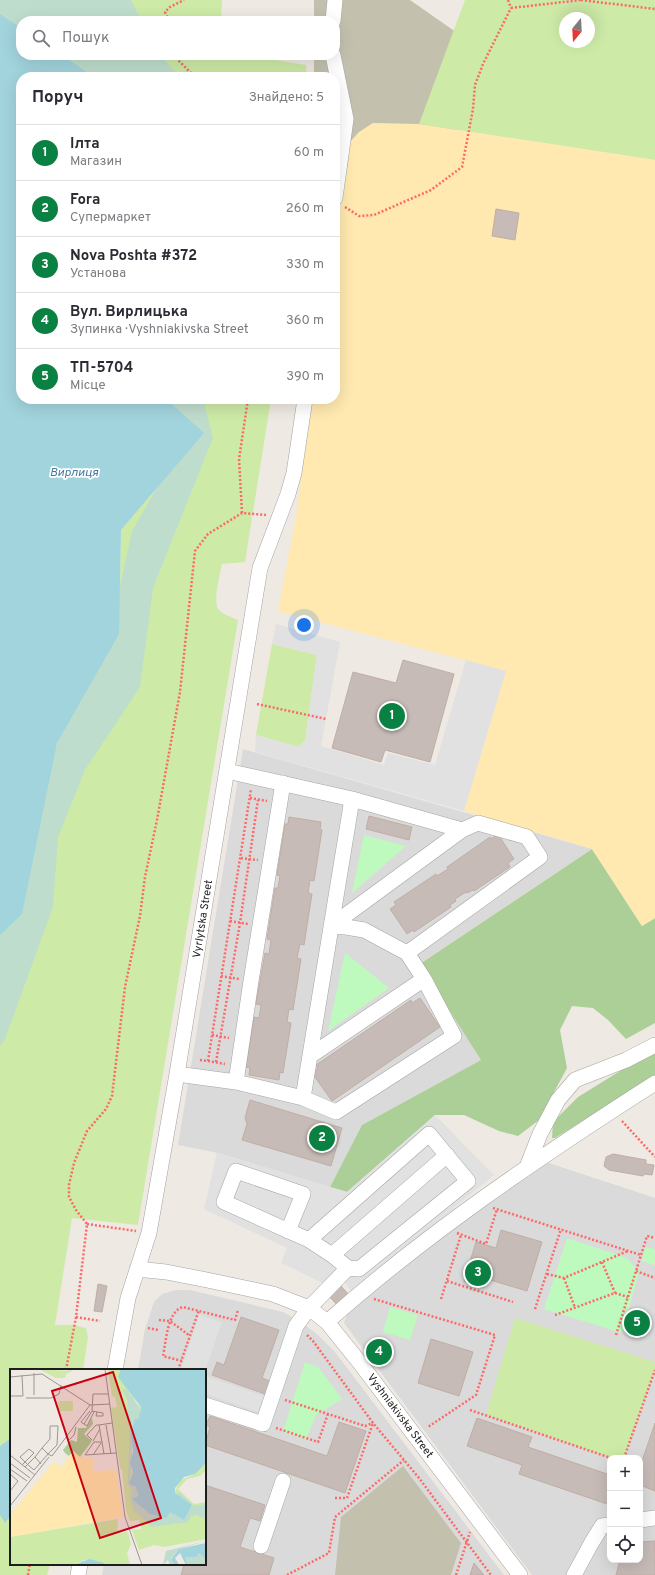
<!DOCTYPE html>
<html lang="uk">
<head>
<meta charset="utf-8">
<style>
	:root { --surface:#fff; --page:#f2f2f3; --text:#2b2b33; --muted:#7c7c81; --line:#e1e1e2; --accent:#0b8043 }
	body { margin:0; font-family:Overpass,sans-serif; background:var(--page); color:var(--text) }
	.controls { position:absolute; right:12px; bottom:12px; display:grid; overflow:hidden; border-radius:8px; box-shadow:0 4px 16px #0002 }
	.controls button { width:36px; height:36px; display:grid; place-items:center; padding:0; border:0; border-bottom:1px solid var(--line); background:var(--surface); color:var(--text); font:20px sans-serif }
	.compass { position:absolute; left:559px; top:12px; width:36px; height:36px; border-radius:50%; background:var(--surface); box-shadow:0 4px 16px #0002; rotate:198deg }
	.you { position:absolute; left:304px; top:625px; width:14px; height:14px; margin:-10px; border:3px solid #fff; border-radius:50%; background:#1a73e8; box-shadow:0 0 0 6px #1a73e833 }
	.badge { display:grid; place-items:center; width:26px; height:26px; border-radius:50%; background:var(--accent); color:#fff; font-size:13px; font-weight:700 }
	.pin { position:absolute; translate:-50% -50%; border:2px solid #fff; box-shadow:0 1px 4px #0006 }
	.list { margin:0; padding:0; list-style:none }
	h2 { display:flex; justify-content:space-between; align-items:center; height:52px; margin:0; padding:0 16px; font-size:17px }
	h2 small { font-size:13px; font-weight:400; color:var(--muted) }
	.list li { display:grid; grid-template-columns:26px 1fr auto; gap:12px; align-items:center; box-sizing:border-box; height:56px; padding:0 16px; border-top:1px solid var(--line) }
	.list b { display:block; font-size:15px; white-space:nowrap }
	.list p { margin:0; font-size:13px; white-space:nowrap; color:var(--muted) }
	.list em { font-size:13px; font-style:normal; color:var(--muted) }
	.icon { flex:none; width:22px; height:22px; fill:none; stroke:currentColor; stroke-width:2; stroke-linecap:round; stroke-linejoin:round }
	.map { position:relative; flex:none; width:655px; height:1575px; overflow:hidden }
	.search { position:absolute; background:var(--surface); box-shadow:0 4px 16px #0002; left:16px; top:16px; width:324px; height:44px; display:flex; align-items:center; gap:10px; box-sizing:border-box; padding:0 14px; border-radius:16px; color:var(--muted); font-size:15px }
	.panel { position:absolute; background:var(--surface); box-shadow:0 4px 16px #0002; left:16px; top:72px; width:324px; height:332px; border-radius:16px }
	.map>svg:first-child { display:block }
	.residential { fill:#dbdada; fill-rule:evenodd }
	.construction { fill:#c3c1ae }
	.grass { fill:#cdeaa7; fill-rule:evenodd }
	.forest { fill:#abcf96 }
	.wetland { fill:#bfddcd }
	.sand { fill:#ffe9b0 }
	.park { fill:#befabe }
	.parking { fill:#e1e1e1 }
	.water { fill:#a2d4dd }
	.building { fill:#c6bbb6; stroke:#c0aea4 }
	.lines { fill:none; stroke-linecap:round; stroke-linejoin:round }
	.minor-casing { stroke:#a4a4a4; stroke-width:16 }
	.path { stroke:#fc6966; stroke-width:2.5; stroke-dasharray:2 2; stroke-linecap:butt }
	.minor { stroke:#fff; stroke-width:15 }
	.labels { text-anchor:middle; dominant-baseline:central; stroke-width:3.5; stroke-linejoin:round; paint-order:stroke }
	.street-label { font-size:11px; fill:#1d1d1d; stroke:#fff }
	.water-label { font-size:12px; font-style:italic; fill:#42789e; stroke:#fff }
	.inset-road { fill:none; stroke:#9a9793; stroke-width:1 }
	.view { fill:#ca0010; fill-opacity:0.15; stroke:#ca0010; stroke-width:2 }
	.inset-edge { fill:none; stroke:#1d1d1d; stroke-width:2 }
</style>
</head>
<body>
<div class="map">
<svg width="655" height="1575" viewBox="0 0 655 1575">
	<rect width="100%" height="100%" fill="#eee9e2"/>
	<path class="residential" d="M243 749 592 849 421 963 481 1060 362 1125 330 1187 218 1153 178 1145Z
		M543 1161 655 1198V1575H532L344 1323 348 1312 404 1266ZM610 1458H640V1560H610Z
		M176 1290H190L283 1312 301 1322 318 1335 335 1352 504 1575H102L104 1564H205V1370H138L145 1329 154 1302 162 1294Z"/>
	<path class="construction" d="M314 0H410L470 42 454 155 406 190 335 162V77H314V55H335V21H314Z
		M403 1466 461 1543 451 1575H335L341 1517Z"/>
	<path class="grass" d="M0 0H222L221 21H21Z
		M465 0H655V160L419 124ZM565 18H589V42H565Z
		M62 55H245L306 65 307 77H91Z
		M166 399H271L245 562 222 564C220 574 212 603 219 610 223 615 232 617 238 620L138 1225 72 1218 55 1325H74L86 1328 88 1337 83 1370H11V1564H50L47 1575H0V935L119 634 121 530 204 434Z
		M272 644 317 655 305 741 298 747 256 735Z
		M515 1318 655 1362V1370L624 1458H611L486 1415Z"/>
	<path class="forest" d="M592 849 642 926 655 918V1023L626 1039 608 1020 593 1008 572 1006 560 1030 567 1068 539 1120 518 1136 499 1131 464 1115H435L347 1192 330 1187 362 1125 481 1060 420 964Z
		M655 1053V1076L555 1138H552L553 1122 578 1097 646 1055Z"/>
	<path class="wetland" d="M0 0H131L142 21H21V55H160L180 77H73L0 49Z
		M164 399H203L213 438 153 588 140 687 85 770 58 837 53 907 5 1039 0 1046V916L57 743 110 632 132 531 187 436Z"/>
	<path class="sand" d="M373 123 419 124 655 160V918L642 926 592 849 464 811 506 671 278 611 296 516 312 399H335V244L348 164 349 143 359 132Z"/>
	<path class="park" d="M364 835 406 846 352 893Z
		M345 953 389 988 328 1031Z
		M567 1238 627 1258 639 1272 622 1333 544 1309Z
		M645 1247 655 1249V1265L642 1261Z
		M390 1307 418 1315 410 1340 383 1332Z
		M305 1362 318 1367 342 1399 316 1415 306 1439 283 1432Z"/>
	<path class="parking" d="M276 624 340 642 321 746 384 765 388 753 435 765 466 660 506 671 464 811 255 752 256 735 298 747 305 741 317 655 272 644Z
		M435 1115 494 1175 352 1292 344 1281 333 1288 281 1263 287 1248 204 1209 217 1153 347 1192Z
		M199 1315 222 1322 205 1371 181 1370Z
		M205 1376 264 1396 258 1412 205 1394Z"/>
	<path class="water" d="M0 14 21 28V55H62L88 73 91 77H21V399H166L204 433 121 530 119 634 57 743 22 914 0 935Z
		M11 1438V1515L5 1523 0 1515V1446Z"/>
	<path class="building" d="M496 209 519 213 515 240 492 236Z
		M403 660 454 674 430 762 385 750 381 762 332 748 353 672 396 683Z
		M369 816 412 827 409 840 366 829Z
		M289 817 321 822 320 829 322 830 314 881 310 880 308 893 312 894 308 919 304 945 300 944 297 958 301 959 293 1010 289 1009 287 1022 291 1023 283 1073 280 1072 279 1080 249 1075 250 1068 246 1067 254 1017 259 1018 261 1005 256 1004 265 953 269 954 271 940 267 939 275 888H278L280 876 277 875 285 824H288Z
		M498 834 514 859 508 863 510 867 474 891 473 890 467 893 466 892 455 899 456 901 450 905 451 907 414 932 413 930 407 934 390 909 396 905 394 902 436 874 437 876 448 869 447 867 490 837 491 839Z
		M420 998 440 1027 332 1101 312 1073 318 1068 316 1065 411 1000 412 1003Z
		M250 1100 342 1128 331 1166 242 1140 247 1124 245 1118Z
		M613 1154 646 1160V1164L654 1165 652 1175 644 1174 643 1176 609 1170 604 1166 606 1157Z
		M501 1230 542 1242 527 1291 487 1279 484 1287 464 1281 476 1242 496 1248Z
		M98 1284 107 1286 102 1312 94 1311Z
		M340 1285 351 1297 339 1307 328 1295Z
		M631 1309 636 1310 635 1313 649 1317 644 1333 631 1329 630 1332 625 1330Z
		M241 1317 279 1330 262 1378 270 1381 265 1394 212 1375 217 1362 224 1365Z
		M431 1339 473 1352 459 1396 418 1383Z
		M210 1416 327 1456 339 1422 366 1431 345 1493 205 1445 210 1427 206 1425Z
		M477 1418 532 1437 528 1447 610 1475V1505L519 1474 522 1465 467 1446Z
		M655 1423V1491L640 1485V1467Z
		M205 1485 265 1505 260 1521 250 1518 240 1547 274 1558 269 1575H181L184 1564H205Z
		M655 1541V1575H616L620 1560H640V1542Z
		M474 1563 484 1575H470Z"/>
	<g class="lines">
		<g class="minor-casing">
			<path id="minor" d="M333 21 335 0
				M333 55 346 119 335 198
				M227 771 352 799 462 830 478 823 527 837 540 857 407 953 364 930 346 927 331 926
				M331 926 462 830
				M310 1056 424 979 407 953
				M177 1074 236 1082 303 1098 352 799
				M236 1082 251 981 283 783
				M303 1098 336 1112 454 1036 424 979
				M527 1167 540 1134 558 1100 575 1080 626 1060 655 1045
				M288 1231 303 1194 236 1171 224 1202 309 1240 332 1255
				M309 1240 429 1134 468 1181 359 1269 348 1268
				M137 1269 166 1272 207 1280 273 1294 309 1308 327 1322 360 1363 520 1575
				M327 1322C428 1232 541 1156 655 1083
				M115 1370 128 1298 149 1233 177 1074 260 568 288 494 294 473 305 399
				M205 1405 263 1424 296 1326 309 1308 348 1268 332 1255 447 1155
				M640 1520 655 1518
				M261 1546 283 1481
				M78 1575 80 1564
				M574 1575 592 1542 602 1526 610 1525"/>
		</g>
		<path class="path" d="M508 0 511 8
			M581 0 655 9
			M511 8 581 0
			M169 21 165 12 170 7 184 0
			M173 55 192 74 193 77
			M345 207 359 216 374 215 431 190 462 167 473 109 475 85 483 64 511 8
			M242 513 239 459 248 399
			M257 704 326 719
			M250 798 267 801
			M241 858 258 860
			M230 921 248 924
			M221 976 239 979
			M212 1035 229 1038
			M200 1060 208 1061 251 789
			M208 1061 225 1064
			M216 1062 240 923 258 800
			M622 1121 655 1157
			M493 1208 641 1255
			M87 1224 136 1231
			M457 1233 486 1244 497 1209
			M602 1262 615 1293
			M636 1271 655 1278
			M547 1274 564 1278 628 1251
			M564 1278 575 1308
			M447 1281 513 1302
			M374 1299 495 1335 476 1395 428 1427
			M441 1299 461 1235
			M535 1309 561 1229
			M555 1315 615 1293 628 1297
			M76 1317 100 1321
			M159 1320 170 1321 190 1336
			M148 1328 158 1330
			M307 1335 313 1341 373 1423 419 1478 491 1575
			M616 1335 647 1236 655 1238
			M182 1361 163 1356C166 1343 167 1311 183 1307L235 1320 238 1310
			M66 1370 76 1317 87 1224 76 1210 69 1197V1185L74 1163 87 1131 106 1109 112 1096 125 987 140 916 145 877 157 820 180 692 195 551 208 534 242 513 266 515
			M152 1370H153
			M178 1370 199 1310
			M285 1400 365 1426 373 1423
			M470 1410 611 1458
			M276 1428 318 1442 328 1414
			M624 1458 655 1370
			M335 1498H347L373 1423
			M28 1575 30 1564
			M287 1575 329 1553 335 1517 404 1460
			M456 1575 470 1532"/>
		<use href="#minor" class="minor"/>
	</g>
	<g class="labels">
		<g class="street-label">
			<text transform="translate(203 919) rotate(-81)">Vyrlytska Street</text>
			<text transform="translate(400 1416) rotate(53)">Vyshniakivska Street</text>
		</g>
		<g class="water-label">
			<text x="74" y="473">Вирлиця</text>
		</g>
	</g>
	<g transform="translate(10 1369)">
		<rect width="196" height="196" fill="#eee9e2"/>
		<path d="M29 0 57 2V0H62V2L56 5 55 9H46ZM98 0H111L126 34 131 38 129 49 125 50 121 65 120 94 123 103 119 115 126 118 128 127 123 130 165 124 169 112 185 105 196 94V101L190 107 177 110 168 120 184 135 196 133V170L154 178 144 176 129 181 122 161 131 160 129 151 120 152 116 141 112 100 110 99 101 39 107 38 105 28 102 27ZM49 32H63V42H48ZM108 150 107 164 118 163 121 175 117 184 120 196H97L77 190 64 196H0V168Z" fill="#cdeaa7"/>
		<path d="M82 49 83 55 74 65 82 72 70 88 63 82 59 87 55 84 53 81 61 71 67 73 68 59H76Z" fill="#abcf96"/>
		<path d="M112 20H116L129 38 131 46 124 53 123 67 120 114 128 121 125 134 159 141 180 138V134L172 133 174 130 165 126 169 123 184 137 196 135V150L186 146 181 147 178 153 142 158 124 142 120 127 122 121 118 115 120 47 118 49 117 30ZM196 172 169 180 161 189 165 196H160L158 191 153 196 156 182ZM189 183 196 190V196H178L175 188Z" fill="#bfddcd"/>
		<path d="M63 82 70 88H83V102L106 101 113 148 0 168V146L44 92 51 98Z" fill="#ffe9b0"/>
		<path d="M111 0H196V94L185 105 174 108 165 119V124L182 136 174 151 160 143 156 149 140 145 122 130 128 127 126 118 119 115 123 103 120 94 123 82 121 65 125 50 129 49 131 38 108 8ZM196 174V190L189 184 186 188H175L178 196H176L170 184 165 189 169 196H165L161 190 169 180ZM79 190 91 193 97 196H64Z" fill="#a2d4dd"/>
		<path class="inset-road" d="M95 0 115 148 132 196M0 8 32 5 80 36 100 35M24 26V4M0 27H13L12 6M16 29H41L49 25 51 16M82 42 93 44V47H86L87 43M74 55 82 42 83 25H98M74 55 77 57 84 43M74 55 71 53 80 42M96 56 101 85M82 71 77 66 86 56H89M58 72 64 66 66 58M83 72 90 60M92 73H84L75 86 106 84M32 79 40 70V57H48L47 76 38 85 42 87 80 36M94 85 89 56 102 54M0 86 25 106M83 86 91 74M0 94 20 109M12 96 24 84 19 80 10 88 17 95 24 101 38 85 32 79 25 88M15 98 25 88 31 95M0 100 17 112M0 105 8 112 0 122M0 137 39 88"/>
		<path class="view" d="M103 3 151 149 90 169 42 22Z"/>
		<rect width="196" height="196" class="inset-edge"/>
	</g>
</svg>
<div class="controls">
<button>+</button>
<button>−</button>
<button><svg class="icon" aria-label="locate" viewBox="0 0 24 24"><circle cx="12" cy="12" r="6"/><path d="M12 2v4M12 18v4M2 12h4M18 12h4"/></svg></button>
</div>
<svg class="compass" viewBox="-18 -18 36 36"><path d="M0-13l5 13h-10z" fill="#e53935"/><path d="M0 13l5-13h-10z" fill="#7c7c81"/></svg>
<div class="you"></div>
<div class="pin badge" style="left:392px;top:716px">1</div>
<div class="pin badge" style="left:322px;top:1138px">2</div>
<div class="pin badge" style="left:478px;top:1273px">3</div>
<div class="pin badge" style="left:379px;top:1352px">4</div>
<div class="pin badge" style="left:637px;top:1323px">5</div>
<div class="search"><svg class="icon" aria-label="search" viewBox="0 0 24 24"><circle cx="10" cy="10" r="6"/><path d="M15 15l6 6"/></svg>Пошук</div>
<section class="panel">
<h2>Поруч<small>Знайдено: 5</small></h2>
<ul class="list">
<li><span class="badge">1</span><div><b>Ілта</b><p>Магазин</p></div><em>60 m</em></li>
<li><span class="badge">2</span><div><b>Fora</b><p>Супермаркет</p></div><em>260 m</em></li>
<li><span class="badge">3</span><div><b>Nova Poshta #372</b><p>Установа</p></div><em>330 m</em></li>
<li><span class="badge">4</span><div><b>Вул. Вирлицька</b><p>Зупинка · Vyshniakivska Street</p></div><em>360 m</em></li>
<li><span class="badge">5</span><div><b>ТП-5704</b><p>Місце</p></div><em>390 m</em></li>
</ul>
</section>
</div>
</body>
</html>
